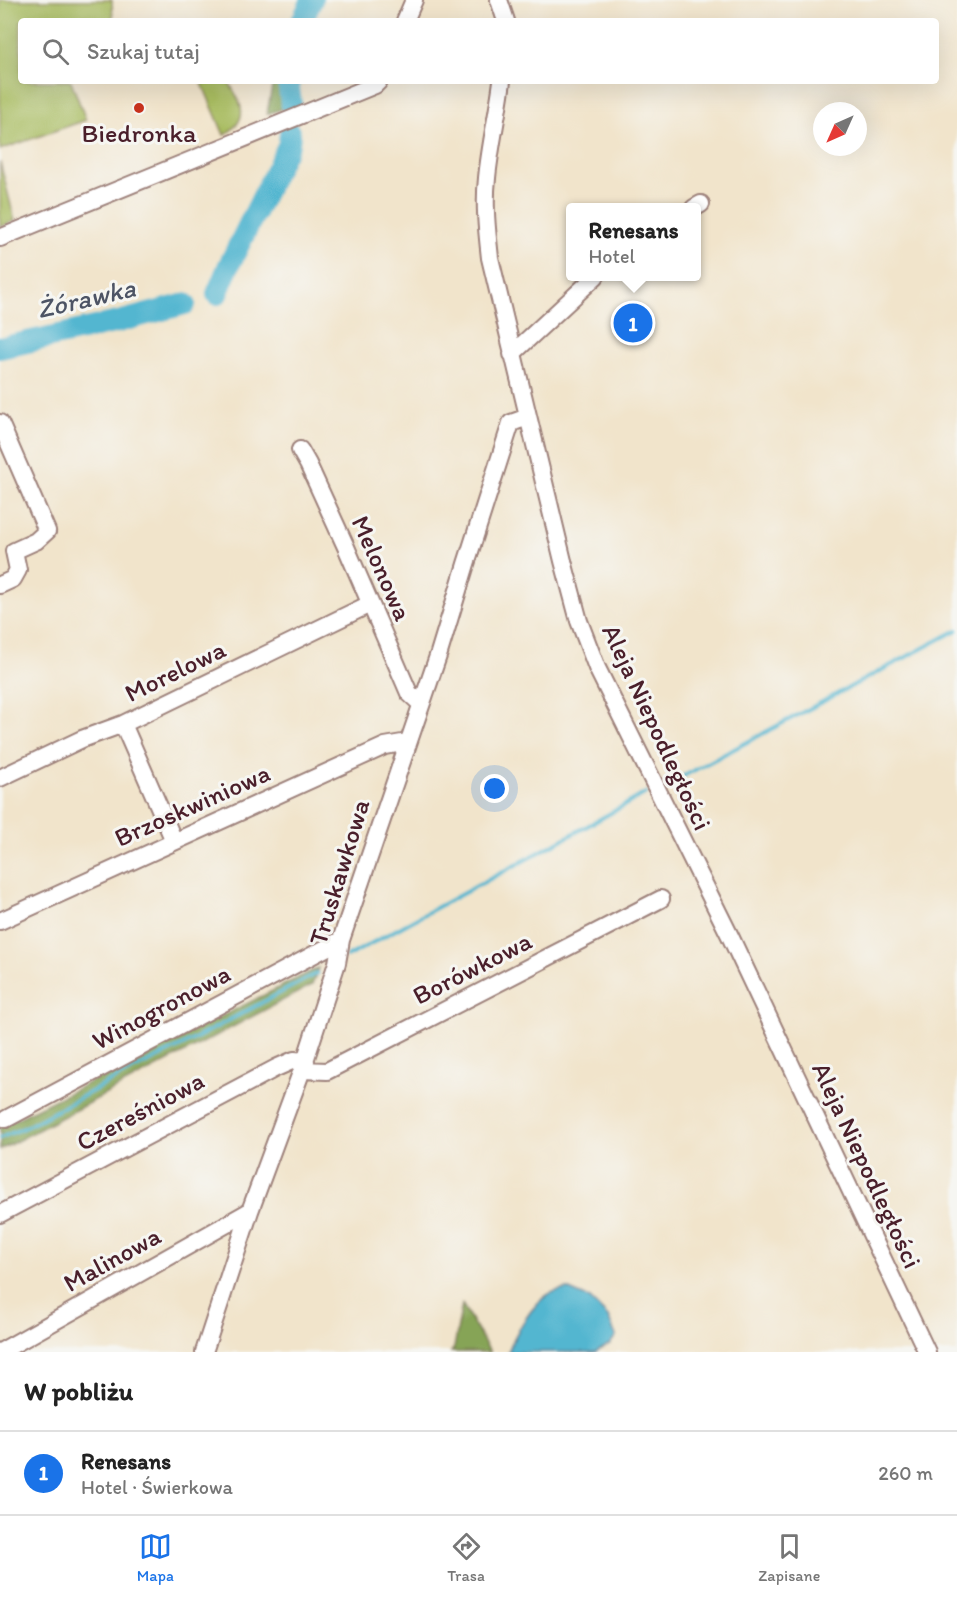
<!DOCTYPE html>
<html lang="pl">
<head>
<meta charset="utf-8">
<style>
	:root { --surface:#fff; --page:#f6f6f6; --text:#222; --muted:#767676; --line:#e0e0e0; --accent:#1a73e8 }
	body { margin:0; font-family:Itim,sans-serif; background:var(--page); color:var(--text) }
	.compass { position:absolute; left:813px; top:102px; width:54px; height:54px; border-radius:50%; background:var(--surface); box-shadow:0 6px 24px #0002; rotate:225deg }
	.you { position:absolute; left:495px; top:789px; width:21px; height:21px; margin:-15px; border:4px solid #fff; border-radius:50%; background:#1a73e8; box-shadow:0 0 0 9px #1a73e833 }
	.badge { display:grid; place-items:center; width:39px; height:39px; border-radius:50%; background:var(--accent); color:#fff; font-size:20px; font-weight:700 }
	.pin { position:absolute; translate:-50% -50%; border:3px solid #fff; box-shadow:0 2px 6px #0006 }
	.popup { position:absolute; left:566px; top:203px; width:135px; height:78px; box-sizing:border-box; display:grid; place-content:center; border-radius:6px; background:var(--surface); filter:drop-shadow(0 2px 4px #0005); font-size:20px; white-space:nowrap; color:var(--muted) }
	.popup b { font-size:22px; color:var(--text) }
	.popup::after { content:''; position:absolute; left:50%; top:100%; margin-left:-12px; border:12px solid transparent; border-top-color:var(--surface) }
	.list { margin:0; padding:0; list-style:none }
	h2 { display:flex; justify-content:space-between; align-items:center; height:78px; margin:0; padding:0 24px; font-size:26px }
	h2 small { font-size:20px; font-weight:400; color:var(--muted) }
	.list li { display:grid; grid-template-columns:39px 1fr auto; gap:18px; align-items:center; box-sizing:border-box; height:84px; padding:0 24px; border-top:2px solid var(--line) }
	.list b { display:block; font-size:22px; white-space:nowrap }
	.list p { margin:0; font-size:20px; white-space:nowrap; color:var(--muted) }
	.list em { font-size:20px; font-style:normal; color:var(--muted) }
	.icon { flex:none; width:33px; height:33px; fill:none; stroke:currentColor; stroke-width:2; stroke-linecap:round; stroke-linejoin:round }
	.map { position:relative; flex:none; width:957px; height:1352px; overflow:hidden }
	.search { position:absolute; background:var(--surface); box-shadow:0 6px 24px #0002; left:18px; right:18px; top:18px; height:66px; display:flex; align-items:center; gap:15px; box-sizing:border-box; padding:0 21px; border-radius:6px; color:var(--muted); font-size:22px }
	.sheet { height:162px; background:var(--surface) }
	nav { display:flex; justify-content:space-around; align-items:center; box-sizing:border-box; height:84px; border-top:2px solid var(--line); background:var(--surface); font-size:16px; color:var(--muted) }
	nav a { display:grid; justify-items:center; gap:3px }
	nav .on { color:var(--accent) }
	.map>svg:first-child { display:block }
	.green { fill:#a8bc61; stroke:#796e46; stroke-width:1.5 }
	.forest { fill:#86a457; stroke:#686241; stroke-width:1.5 }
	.water { fill:#52b6d0; stroke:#4e6a7e; stroke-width:1.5 }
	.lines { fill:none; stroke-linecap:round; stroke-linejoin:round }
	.stream { stroke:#52b6d0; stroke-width:4 }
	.river { stroke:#52b6d0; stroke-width:22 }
	.minor-casing { stroke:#9e827b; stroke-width:20 }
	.minor { stroke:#fff; stroke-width:16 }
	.poi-dot { fill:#c8321e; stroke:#f6f6f2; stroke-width:2 }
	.labels { text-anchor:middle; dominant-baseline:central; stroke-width:6; stroke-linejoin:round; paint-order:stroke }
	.poi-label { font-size:26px; fill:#4a1f2b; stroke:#f6f6f2 }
	.street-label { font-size:26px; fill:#4a1f2b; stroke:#f6f6f2 }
	.water-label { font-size:27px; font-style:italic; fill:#4d5465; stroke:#f6f6f2 }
</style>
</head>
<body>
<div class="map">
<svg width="957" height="1352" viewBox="0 0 957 1352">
	<rect width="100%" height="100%" fill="#f6f6f2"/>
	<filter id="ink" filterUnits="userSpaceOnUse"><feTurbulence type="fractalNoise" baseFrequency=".0167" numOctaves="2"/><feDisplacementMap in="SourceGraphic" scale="12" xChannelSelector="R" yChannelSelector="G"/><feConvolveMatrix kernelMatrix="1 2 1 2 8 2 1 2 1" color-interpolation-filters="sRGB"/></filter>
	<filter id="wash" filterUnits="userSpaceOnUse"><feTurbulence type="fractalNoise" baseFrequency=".008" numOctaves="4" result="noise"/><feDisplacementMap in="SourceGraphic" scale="24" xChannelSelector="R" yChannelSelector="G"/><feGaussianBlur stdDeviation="1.35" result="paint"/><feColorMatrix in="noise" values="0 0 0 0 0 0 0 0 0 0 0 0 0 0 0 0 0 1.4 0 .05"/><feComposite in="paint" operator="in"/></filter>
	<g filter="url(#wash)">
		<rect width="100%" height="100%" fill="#f1e4cb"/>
		<path class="green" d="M0 0H112L113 21H21V81H71L86 120 0 150Z
			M201 81H228C241 103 252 118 224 135Z
			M0 162 15 221 0 227Z"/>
		<path class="forest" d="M273 81H286L282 109 267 114Z
			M318 968 312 985 0 1150V1127Z
			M462 1304 490 1352H451L454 1348Z"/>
		<path class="water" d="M567 1289 590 1299 608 1317 616 1336 610 1344 595 1352H508C515 1334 532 1304 549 1294 554 1291 561 1290 567 1289Z"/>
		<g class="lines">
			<path class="stream" d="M674 781 957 630
				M347 957C446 901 547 850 646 793
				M0 1138 30 1125 124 1074 183 1045 317 973"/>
			<path class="river" d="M302 21 312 0
				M288 81 291 103
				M217 294 229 265 289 144 290 133
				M0 348 118 322 185 304"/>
		</g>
	</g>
	<g filter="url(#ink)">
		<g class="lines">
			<g class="minor-casing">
				<path id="minor" d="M499 0 506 21
					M405 21 414 0
					M502 81C498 113 490 146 487 178 484 205 487 231 490 258L563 561 579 621 597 668 730 936 927 1352
					M694 208 701 204
					M0 238 375 85 379 81
					M512 354 596 276
					M0 423 47 531 36 541 14 551 18 570 13 579 0 585
					M300 450 308 464 346 547 409 693 421 704
					M123 724 174 841
					M0 778 82 739 123 724 370 604
					M0 921 385 746 408 742
					M302 1070 327 1071 661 899
					M6 1119 341 940
					M0 1214 276 1068 294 1060 306 1061
					M0 1352 250 1211
					M204 1352 250 1211 302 1070 337 963 341 940 439 653 466 564 511 423 528 417"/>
			</g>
			<use href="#minor" class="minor"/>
		</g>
	</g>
	<circle class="poi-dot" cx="139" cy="108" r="6"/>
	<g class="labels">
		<g class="poi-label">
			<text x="139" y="133">Biedronka</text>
		</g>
		<g class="street-label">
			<text transform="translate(382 568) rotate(66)">Melonowa</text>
			<text transform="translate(175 671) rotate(-26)">Morelowa</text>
			<text transform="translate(657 727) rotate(65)">Aleja Niepodległości</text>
			<text transform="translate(192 805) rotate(-24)">Brzoskwiniowa</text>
			<text transform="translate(339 872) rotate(-73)">Truskawkowa</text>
			<text transform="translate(472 968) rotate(-27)">Borówkowa</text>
			<text transform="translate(161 1007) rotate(-28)">Winogronowa</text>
			<text transform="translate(140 1111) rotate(-28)">Czereśniowa</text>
			<text transform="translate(867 1165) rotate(65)">Aleja Niepodległości</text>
			<text transform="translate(112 1259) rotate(-29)">Malinowa</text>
		</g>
		<g class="water-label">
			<text transform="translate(86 298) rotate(-13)">Żórawka</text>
		</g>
	</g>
</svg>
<svg class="compass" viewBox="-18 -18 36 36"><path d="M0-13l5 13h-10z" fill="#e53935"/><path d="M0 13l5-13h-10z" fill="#767676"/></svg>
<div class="you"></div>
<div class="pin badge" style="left:633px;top:323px">1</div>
<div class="popup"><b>Renesans</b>Hotel</div>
<div class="search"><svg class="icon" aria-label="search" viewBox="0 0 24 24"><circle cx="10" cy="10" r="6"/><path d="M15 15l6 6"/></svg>Szukaj tutaj</div>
</div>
<section class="sheet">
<h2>W pobliżu<small></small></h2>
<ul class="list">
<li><span class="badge">1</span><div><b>Renesans</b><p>Hotel · Świerkowa</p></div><em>260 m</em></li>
</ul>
</section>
<nav>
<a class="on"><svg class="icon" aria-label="map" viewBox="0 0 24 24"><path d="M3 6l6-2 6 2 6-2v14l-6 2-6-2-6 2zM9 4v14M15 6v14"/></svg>Mapa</a>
<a><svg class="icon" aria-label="directions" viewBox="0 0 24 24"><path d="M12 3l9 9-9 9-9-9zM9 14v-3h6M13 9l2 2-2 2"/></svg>Trasa</a>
<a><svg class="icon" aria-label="saved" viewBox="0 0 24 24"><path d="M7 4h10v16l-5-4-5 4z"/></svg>Zapisane</a>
</nav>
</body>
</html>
